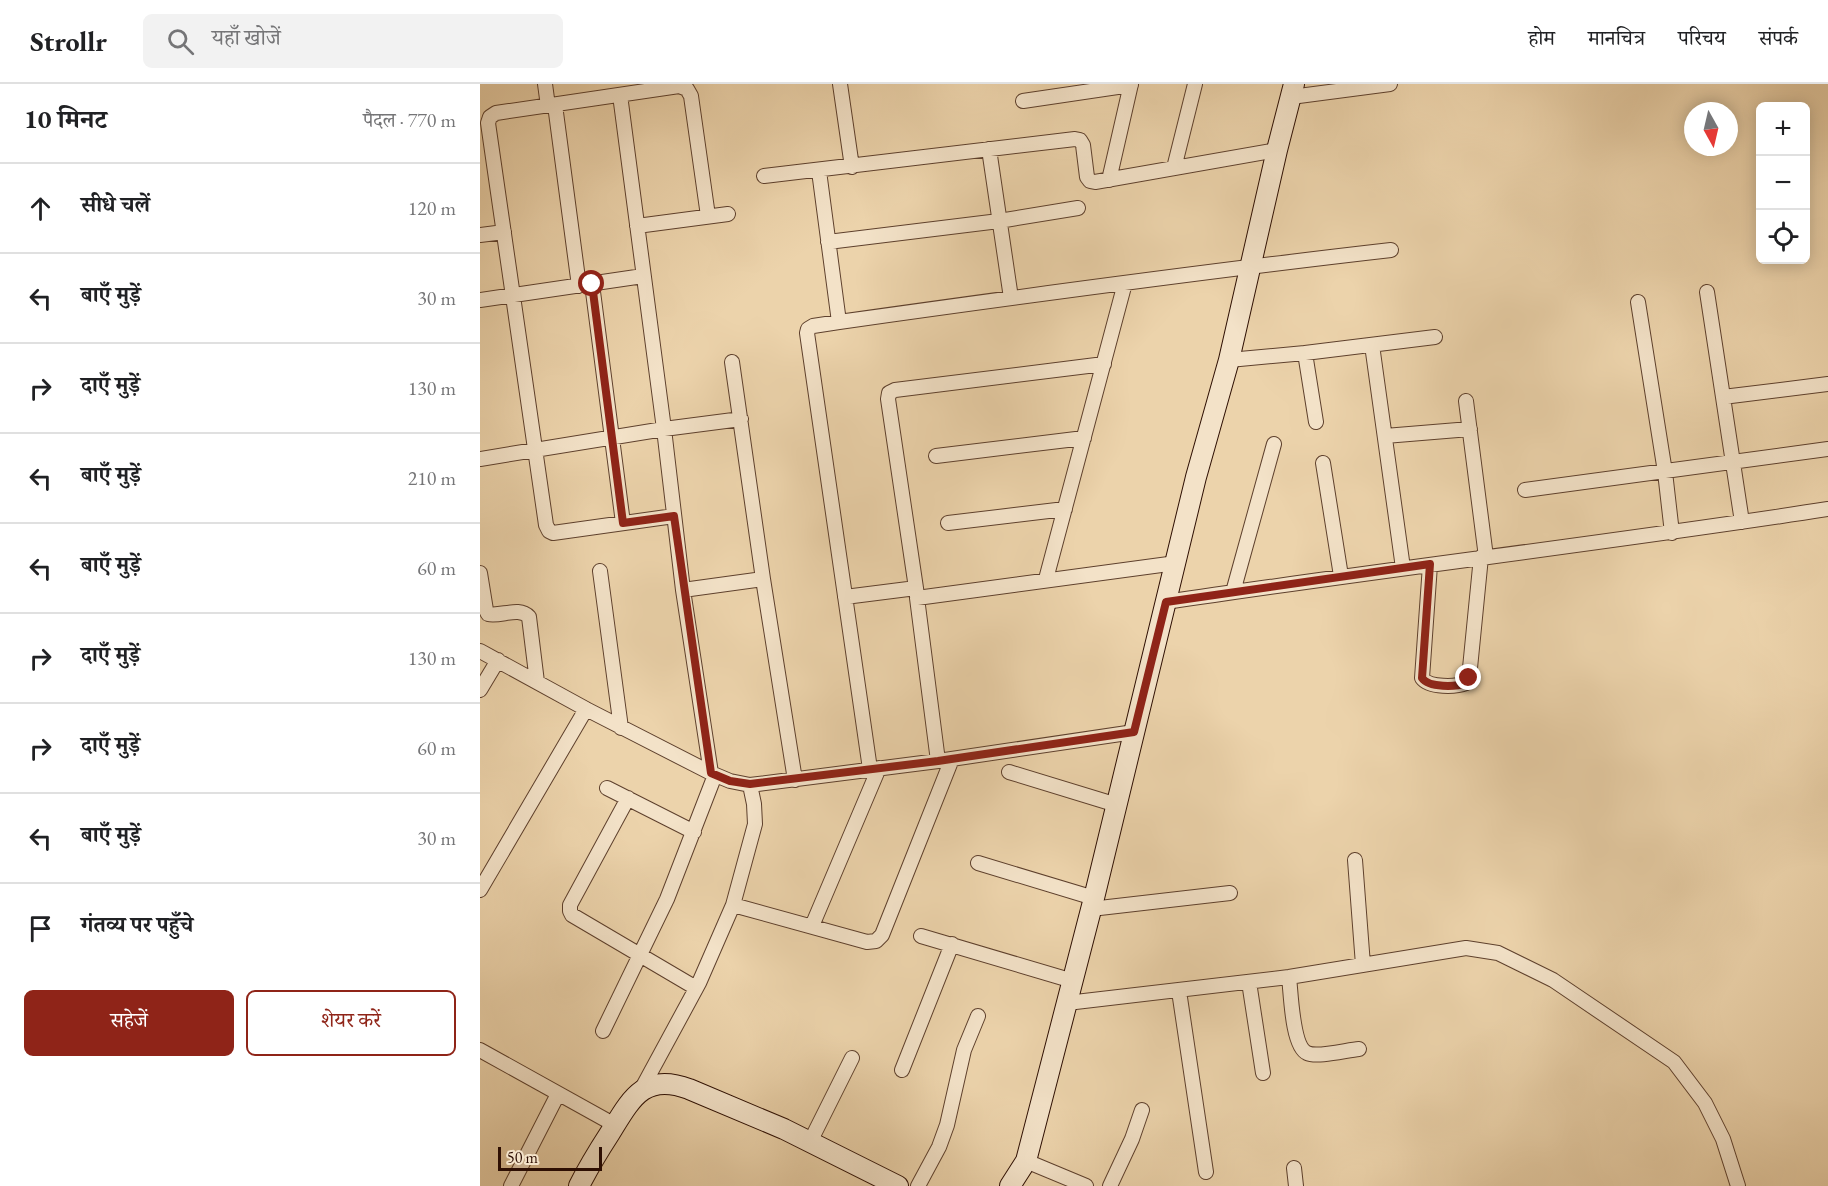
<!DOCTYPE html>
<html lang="hi">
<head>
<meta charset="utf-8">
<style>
	:root { --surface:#fff; --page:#f2f2f2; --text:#202124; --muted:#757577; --line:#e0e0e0; --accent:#8f2418 }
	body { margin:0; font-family:"EB Garamond","Noto Serif Devanagari",serif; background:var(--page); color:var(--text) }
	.controls { position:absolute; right:18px; top:18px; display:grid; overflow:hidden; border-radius:9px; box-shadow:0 3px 15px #0003 }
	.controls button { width:54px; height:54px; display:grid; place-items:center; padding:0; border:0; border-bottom:2px solid var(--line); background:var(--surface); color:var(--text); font:30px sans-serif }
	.compass { position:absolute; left:1204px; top:18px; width:54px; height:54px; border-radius:50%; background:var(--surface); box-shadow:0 3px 15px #0003; rotate:172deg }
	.scale { position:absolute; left:18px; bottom:15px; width:104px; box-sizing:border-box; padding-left:6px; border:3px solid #2e0f03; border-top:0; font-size:16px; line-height:21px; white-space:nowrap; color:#2e0f03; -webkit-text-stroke:4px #f3e2c8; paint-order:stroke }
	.stop { position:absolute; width:18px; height:18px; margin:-14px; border:4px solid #8f2418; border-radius:50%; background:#fff }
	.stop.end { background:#8f2418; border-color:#fff; box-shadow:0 2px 6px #0008 }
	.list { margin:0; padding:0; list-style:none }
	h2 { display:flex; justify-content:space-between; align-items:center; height:78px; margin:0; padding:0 24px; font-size:26px }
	h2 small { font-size:20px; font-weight:400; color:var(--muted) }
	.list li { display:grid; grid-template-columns:39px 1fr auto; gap:18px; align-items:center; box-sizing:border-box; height:90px; padding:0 24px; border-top:2px solid var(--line) }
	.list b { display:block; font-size:22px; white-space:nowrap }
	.list em { font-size:20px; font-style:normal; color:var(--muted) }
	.actions { display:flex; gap:12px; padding:18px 24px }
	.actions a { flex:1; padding:14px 0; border:2px solid var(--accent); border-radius:9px; text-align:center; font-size:21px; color:var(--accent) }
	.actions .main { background:var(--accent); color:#fff }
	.icon { flex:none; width:33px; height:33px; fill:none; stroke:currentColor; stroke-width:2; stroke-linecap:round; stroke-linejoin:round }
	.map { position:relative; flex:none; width:1348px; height:1102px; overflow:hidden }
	header { display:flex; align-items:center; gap:36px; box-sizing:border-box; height:84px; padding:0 30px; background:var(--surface); border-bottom:2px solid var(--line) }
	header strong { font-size:28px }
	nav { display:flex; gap:33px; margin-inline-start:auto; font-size:21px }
	.search { width:420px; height:54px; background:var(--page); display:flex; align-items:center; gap:15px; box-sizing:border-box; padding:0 21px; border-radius:9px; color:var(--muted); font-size:22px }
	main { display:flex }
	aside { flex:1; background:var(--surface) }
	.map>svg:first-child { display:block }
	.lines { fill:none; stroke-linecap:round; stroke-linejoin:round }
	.street-casing { stroke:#5e402d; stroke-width:16 }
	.secondary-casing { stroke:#2e0f03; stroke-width:22 }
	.street { stroke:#f3e2c8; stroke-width:14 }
	.secondary { stroke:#f3e2c8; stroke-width:20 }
	.route { stroke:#8f2418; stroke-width:8 }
</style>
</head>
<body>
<header>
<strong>Strollr</strong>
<div class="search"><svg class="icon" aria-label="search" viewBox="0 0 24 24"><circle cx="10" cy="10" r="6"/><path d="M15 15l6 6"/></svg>यहाँ खोजें</div>
<nav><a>होम</a><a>मानचित्र</a><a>परिचय</a><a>संपर्क</a></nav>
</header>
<main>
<aside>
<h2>10 मिनट<small>पैदल · 770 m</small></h2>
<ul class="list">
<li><svg class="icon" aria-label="ahead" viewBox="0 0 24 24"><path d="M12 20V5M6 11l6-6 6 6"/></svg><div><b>सीधे चलें</b></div><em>120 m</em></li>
<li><svg class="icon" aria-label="left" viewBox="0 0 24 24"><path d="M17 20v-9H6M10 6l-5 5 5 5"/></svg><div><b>बाएँ मुड़ें</b></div><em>30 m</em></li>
<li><svg class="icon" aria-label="right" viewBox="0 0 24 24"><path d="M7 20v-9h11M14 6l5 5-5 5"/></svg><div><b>दाएँ मुड़ें</b></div><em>130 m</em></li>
<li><svg class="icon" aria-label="left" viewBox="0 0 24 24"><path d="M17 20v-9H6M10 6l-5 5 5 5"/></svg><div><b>बाएँ मुड़ें</b></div><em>210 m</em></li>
<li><svg class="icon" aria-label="left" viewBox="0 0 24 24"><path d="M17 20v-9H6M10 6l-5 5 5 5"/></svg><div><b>बाएँ मुड़ें</b></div><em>60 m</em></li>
<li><svg class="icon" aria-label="right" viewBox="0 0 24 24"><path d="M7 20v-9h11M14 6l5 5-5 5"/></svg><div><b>दाएँ मुड़ें</b></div><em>130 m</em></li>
<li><svg class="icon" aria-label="right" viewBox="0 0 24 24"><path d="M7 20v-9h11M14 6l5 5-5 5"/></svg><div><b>दाएँ मुड़ें</b></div><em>60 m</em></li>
<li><svg class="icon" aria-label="left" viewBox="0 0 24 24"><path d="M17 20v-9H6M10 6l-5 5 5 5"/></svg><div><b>बाएँ मुड़ें</b></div><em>30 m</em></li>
<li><svg class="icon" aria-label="arrive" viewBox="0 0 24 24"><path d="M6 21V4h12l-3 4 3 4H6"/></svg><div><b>गंतव्य पर पहुँचे</b></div></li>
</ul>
<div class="actions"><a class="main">सहेजें</a><a>शेयर करें</a></div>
</aside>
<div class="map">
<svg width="1348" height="1102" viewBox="0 0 1348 1102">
	<rect width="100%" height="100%" fill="#ecd3ab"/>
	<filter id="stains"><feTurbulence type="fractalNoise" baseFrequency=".00333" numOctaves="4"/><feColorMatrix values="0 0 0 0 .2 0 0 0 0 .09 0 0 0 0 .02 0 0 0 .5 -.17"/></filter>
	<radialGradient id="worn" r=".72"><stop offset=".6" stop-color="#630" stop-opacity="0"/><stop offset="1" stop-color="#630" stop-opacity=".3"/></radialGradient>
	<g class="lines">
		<g class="street-casing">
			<path id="street" d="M65 0 68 22
				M360 0 372 83
				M140 11 184 345 203 506 231 689
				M811 13 910 0
				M543 17 651 1
				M75 21 99 202
				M509 65 531 214
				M694 84 715 0
				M339 87 359 238
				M284 92 595 55 600 56 603 61 607 93 610 97 615 98 797 66
				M629 96 651 0
				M157 142 248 130
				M0 151 24 148
				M348 158 519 137 598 124
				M112 200 143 439
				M1227 208 1262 438
				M0 216 163 192
				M1158 218 1185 388 1192 449
				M892 261 923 484
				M825 269 836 338
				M749 276 825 269 955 253
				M252 278 283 495 315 696
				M1243 313 1348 300
				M986 317 1006 473
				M905 352 990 345
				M456 372 604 354
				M0 375 184 345 261 335
				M843 379 861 492
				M1045 406 1348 365
				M194 432 73 449 69 447 66 441 8 39 10 33 16 29 199 2 207 5 211 12 228 132
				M468 439 585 425
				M950 481 942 594C949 604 976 603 986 599L989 594 1001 473
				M120 487 141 644
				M0 489 6 526 8 530C21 533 39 522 49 533L57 598
				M566 495 645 199
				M436 504 408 315 409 309 415 306 624 280
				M203 506 283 495
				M753 508 794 360
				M365 513 436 504 437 512
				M686 518C906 485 1128 459 1348 425
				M0 567 106 625 231 689 250 697 270 701 458 677 654 648
				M0 606 18 576
				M458 677 437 514 696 479
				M390 685 327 249 328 245 333 242 359 238C543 212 727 187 911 166
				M529 688 637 721
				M127 704 214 748
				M148 714 90 821V827L92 831 216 904
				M875 776 883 881
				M498 779 614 814
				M0 806 106 625
				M253 821 387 858 396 857 402 851 472 675
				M611 825 750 809
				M332 842 399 684
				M441 852 593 897
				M809 893C811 909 812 962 827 969 837 974 867 966 879 965
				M769 898 783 989
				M699 907 726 1088
				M587 919 809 893 986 864 1018 869 1073 896 1194 978 1225 1019 1243 1055 1258 1102
				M123 947 187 815 235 691
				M0 966 135 1041
				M422 986 472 860
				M161 1006 219 899 253 821 275 740 274 720 270 701
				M330 1058 372 974
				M546 1077 606 1102
				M814 1084 816 1102
				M31 1102 78 1010
				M438 1102 459 1063 467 1041 484 966 498 932
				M630 1102 652 1055 662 1026"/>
		</g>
		<g class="secondary-casing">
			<path id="secondary" d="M99 1102C108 1084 119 1066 130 1049 151 1015 164 988 209 1005L304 1045 418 1102
				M530 1102 546 1077 614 814 716 393 749 276 797 66 814 0"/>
		</g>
		<use href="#street" class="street"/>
		<use href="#secondary" class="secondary"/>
	</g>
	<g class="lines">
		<path class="route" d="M112 200 143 439 194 432 231 689 250 697 270 700 458 677 654 648 686 518 950 480 942 594C949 604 976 603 986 599L989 594"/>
	</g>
	<rect width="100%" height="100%" filter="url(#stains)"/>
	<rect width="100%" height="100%" fill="url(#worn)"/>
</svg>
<div class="controls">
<button>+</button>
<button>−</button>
<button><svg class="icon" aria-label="locate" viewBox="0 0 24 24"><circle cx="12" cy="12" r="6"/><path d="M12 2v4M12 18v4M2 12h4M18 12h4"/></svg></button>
</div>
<svg class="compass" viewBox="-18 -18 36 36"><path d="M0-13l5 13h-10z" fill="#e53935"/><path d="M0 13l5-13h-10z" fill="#757577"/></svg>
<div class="scale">50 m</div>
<div class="stop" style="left:112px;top:200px"></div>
<div class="stop end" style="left:989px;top:594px"></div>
</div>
</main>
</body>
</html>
